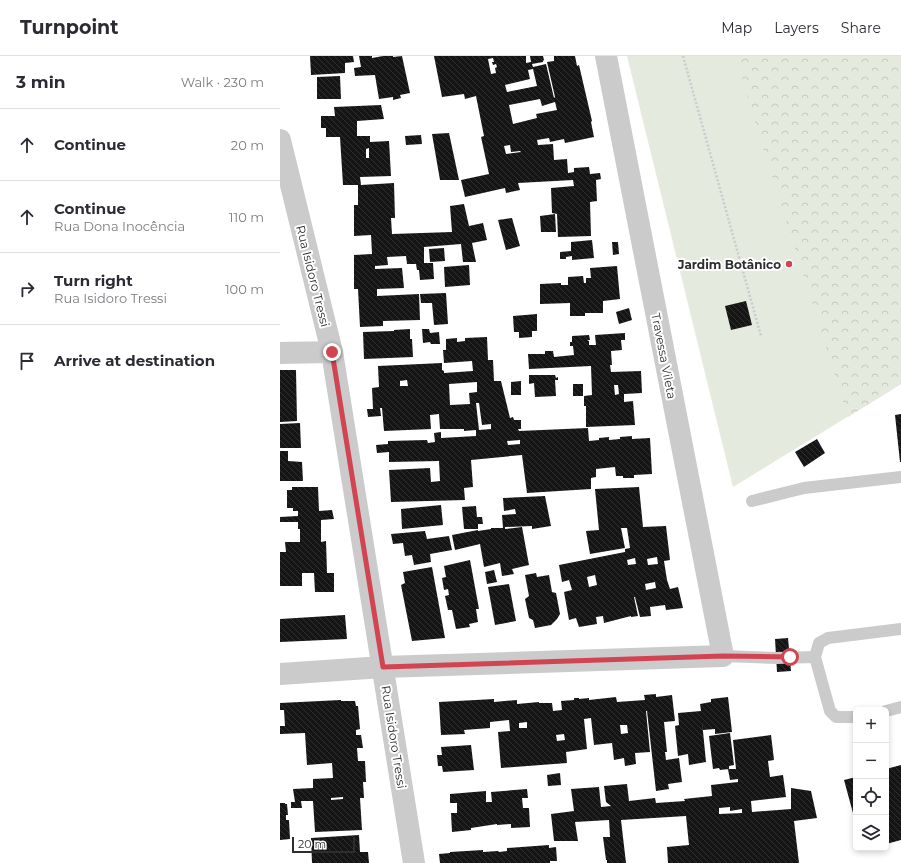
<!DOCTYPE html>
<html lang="en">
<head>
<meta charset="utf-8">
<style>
	:root { --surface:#fff; --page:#f7f7f7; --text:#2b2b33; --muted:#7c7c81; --line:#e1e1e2 }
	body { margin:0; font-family:Montserrat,sans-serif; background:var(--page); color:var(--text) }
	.controls { position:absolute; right:12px; bottom:12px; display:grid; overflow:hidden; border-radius:6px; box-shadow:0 2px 6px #0003 }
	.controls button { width:36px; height:36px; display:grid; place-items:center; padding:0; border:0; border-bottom:1px solid var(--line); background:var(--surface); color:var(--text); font:20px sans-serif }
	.scale { position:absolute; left:12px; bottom:10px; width:63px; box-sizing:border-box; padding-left:4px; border:2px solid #2e2e2e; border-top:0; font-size:11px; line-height:14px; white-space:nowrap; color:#2e2e2e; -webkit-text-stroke:3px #fff; paint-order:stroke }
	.stop { position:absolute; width:12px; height:12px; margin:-9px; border:3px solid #d14553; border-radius:50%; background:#fff }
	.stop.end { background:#d14553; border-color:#fff; box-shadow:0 1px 4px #0008 }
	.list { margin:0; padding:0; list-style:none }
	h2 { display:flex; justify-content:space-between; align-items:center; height:52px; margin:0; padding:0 16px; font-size:17px }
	h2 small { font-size:13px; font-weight:400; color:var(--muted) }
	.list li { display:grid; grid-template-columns:26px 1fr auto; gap:12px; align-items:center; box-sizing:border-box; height:72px; padding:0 16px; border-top:1px solid var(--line) }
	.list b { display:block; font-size:15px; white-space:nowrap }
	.list p { margin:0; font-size:13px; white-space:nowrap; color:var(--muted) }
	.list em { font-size:13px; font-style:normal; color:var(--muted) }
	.icon { flex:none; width:22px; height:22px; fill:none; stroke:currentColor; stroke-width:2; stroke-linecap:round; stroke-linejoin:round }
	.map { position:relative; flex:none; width:621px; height:807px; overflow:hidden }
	header { display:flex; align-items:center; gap:24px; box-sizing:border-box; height:56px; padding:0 20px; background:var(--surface); border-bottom:1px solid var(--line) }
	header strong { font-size:19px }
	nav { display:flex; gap:22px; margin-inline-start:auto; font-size:14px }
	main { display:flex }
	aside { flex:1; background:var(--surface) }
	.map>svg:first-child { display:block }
	.green { fill:#e4eade }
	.forest { fill:url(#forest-crowns) }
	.building { fill:url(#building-back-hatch); fill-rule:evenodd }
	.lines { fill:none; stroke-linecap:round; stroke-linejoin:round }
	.path { stroke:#cbcbcb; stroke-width:2.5; stroke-dasharray:2 2; stroke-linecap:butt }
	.service { stroke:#cbcbcb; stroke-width:12 }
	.minor { stroke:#cbcbcb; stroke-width:22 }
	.route { stroke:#d14553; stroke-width:5 }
	.poi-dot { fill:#d14553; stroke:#fff; stroke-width:1.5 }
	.labels { text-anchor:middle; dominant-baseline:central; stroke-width:4; stroke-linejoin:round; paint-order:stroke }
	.poi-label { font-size:12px; font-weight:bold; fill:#2e2e2e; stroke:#fff; text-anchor:end }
	.street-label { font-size:12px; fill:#2e2e2e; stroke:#fff }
</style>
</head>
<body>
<header>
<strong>Turnpoint</strong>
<nav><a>Map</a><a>Layers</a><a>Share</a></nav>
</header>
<main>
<aside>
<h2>3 min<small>Walk · 230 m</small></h2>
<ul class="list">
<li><svg class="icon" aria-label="ahead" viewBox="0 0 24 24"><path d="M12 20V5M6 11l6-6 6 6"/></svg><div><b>Continue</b></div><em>20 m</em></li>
<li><svg class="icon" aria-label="ahead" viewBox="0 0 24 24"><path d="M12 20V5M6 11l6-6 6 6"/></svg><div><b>Continue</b><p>Rua Dona Inocência</p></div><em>110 m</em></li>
<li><svg class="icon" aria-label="right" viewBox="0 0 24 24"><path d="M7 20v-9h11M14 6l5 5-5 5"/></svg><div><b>Turn right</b><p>Rua Isidoro Tressi</p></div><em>100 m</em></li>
<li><svg class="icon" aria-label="arrive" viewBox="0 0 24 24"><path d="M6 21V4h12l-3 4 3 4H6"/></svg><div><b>Arrive at destination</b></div></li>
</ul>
</aside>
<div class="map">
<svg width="621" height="807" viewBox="0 0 621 807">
	<defs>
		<pattern id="forest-crowns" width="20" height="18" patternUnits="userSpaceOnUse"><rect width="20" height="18" fill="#e4eade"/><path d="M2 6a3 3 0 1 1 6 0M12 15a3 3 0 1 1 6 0" fill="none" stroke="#c4c9bf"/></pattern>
		<pattern id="building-back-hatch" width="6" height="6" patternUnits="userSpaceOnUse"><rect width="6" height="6" fill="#151515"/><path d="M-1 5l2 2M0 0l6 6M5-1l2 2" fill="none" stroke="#2f2f2f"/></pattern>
	</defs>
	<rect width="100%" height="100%" fill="#fff"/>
	<path class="green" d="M347 0H621V328L453 431Z"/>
	<path class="forest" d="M456 0H621V328L568 361 470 50Z"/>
	<path class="building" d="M30 0H73L74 6 65 7V17L31 19Z
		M79 0H92V2L103 0H113V1L122 0 130 37 120 39 121 42 113 44V41L99 43 95 19 75 20 74 12 81 11Z
		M154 0H246V7L251 6 250 0H263L264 4 263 5V6L252 8 253 11 266 8 274 42 275 41 267 6 274 5V0H295L297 10 299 9 312 65 311 66 314 81 285 87 284 83 270 86 269 82 257 84 258 89 273 88 274 104 287 103 288 117 294 116V112L309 111 310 118 320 117 321 123 316 124 317 145 310 146 311 180 278 181 277 158 272 157 271 132 294 130 293 124 238 127 240 134 226 137 225 132 185 141 181 124 209 118 201 81 204 80 196 40 185 43 184 38 162 41ZM213 2 214 6H212L213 9 216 8 217 11 215 12 216 17 211 18 208 3ZM253 13 257 30 227 36 225 29 250 23 248 14ZM260 43 262 50 275 46 277 54 256 58 257 62 233 68 229 49ZM230 89 231 96 240 95 241 96 226 98 224 90Z
		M60 20 61 43H37V21Z
		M101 49 104 63 77 65V80H75H90V86L109 85 111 120 80 121 81 129 114 127 115 162H111L112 178 172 176 170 150 184 148 189 170 203 167 207 184 192 187 196 206H183L181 188 144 191V207H153L154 223 140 224 139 214H137L136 208H127L126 200 107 201 108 209 95 210V213L122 212 124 232 97 233V240L139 238 140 264 103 265V270L80 271 78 233H74V199L92 198 91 179 74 180V149H78V129H63L60 81H46V72H41V60H55L54 51ZM89 92V102H86V93Z
		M169 77 179 124H160L152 78Z
		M141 79 142 88 126 89 125 80Z
		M275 158 276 176H261L260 160Z
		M232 162 240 190 226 194 218 164Z
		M312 184 314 202 292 204V200L286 201V203H280V196L291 195V186Z
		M332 186H338L339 198 333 199Z
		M164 192 165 205 150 206 149 193Z
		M189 209 190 229 165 231 164 211Z
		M337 210 340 243 323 245V257H305V260H290V247L260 248V228L281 227V229H288V221L303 220 304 227H306V222H311L310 212Z
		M166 237 168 268 154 269 152 247H141L140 238Z
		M466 245 472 269 451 274 445 250Z
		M349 252 352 264 339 268 336 256Z
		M257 258V275H252V281L239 282V276H234L233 260Z
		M130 273V283H132L133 301 84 303 83 276 114 275V274Z
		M142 273H149L150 277 159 276 160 288H151L150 286 143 287Z
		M345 277V284H341L342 294 331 295 332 309H330L331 316 361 315 362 337 344 338V346L353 345 355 369 306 371V350H304V340L312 339 311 310 249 313 248 298H265V295H273L274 301 294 299 293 290H290V286H292V280L309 279 310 284H307L309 285V289H316L315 279ZM334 329H338L339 338 335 339Z
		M207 281 208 304H213L214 325H221L230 362 233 361 234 364H241V373H238L239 375 308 372 309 385 319 384V382L329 381V384L340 383V381L352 380V383L370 382 372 418 354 419V422H343V420H336L335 411 316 413V421L311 422V433L247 437 242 399 191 404 193 431 184 432 185 444 111 446 109 414 150 412 151 426 160 425 159 405 109 406V396L97 397 96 389 108 388V385L147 384 148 387 155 386 154 377 161 376V382L196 380V374L184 375V373H160L159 358 150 359 151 373 104 375 102 352H100L101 360 88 361 87 353H93L92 332 99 331 98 310 162 307V314L164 315V317L193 315 192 305 164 307 163 294H166V283L177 282V286L185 285V282ZM127 324 128 330H120V325ZM197 326V336L189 337 190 348 170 349 169 328ZM196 347H199L202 369 211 368V373L199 374ZM240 384V388L228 389 227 385Z
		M0 314H16L17 365 0 366Z
		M249 319H275L276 322 278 321V324H275L276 340 255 341 254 327 249 328Z
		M241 325V339H231V326Z
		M293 328H303V340H293Z
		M621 358V406H620L615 359Z
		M20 367 21 392H0V368Z
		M537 383 545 397 524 411 515 396Z
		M0 395H8V405L22 406 23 425H0Z
		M12 431H38L39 455 52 454 54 463 41 464V486L46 485 47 517H54V536H35L34 517H22V530H0V496H6L5 486H20V473H18V466H0V461L18 460V455H13V452H7V434H12Z
		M359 431 363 471 386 470 390 504 384 505 387 524 390 533 398 531 403 552 386 554 385 549 370 551 371 560 360 561 355 541H354L358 560 351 561V560L324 567 323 560 316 561 317 568 299 571 296 562 289 564 284 536 292 534 289 524 282 526 279 509 345 496V493L350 492 347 472H341L345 492 310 498 306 475 319 474 315 433ZM377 501 378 508 368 509 367 503ZM355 502 356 508 348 509 347 504ZM315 519 317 529 309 531 307 521ZM375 526 376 532 366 534 365 528Z
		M265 440 271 470 252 473V470L225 471V473L242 471 249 509 232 513 234 518 222 520 220 507 204 511 200 488 175 494 172 479 198 474V475L211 473V472H223L222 459 236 458 235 453 224 455 223 442Z
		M161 449 163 469 122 473 121 453Z
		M196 450 197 461H202L203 468H198V473H184L182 451Z
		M145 475 147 483 169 480 172 494 150 498 151 506 134 509 132 499 125 500 123 487 113 488 111 478Z
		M190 504 199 553H196L198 566 189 568 190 571 176 573 172 554H168L165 540 169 539 168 533 164 534 162 522 166 521 164 510Z
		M152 511 165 582 132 585 121 529 125 527 123 516Z
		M214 514 217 526 207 528 205 516Z
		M256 517 257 521 269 519 272 536 276 537 280 558 277 563 271 569 255 572 253 564 249 562 245 543 249 540 245 519Z
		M229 528 236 565 215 569 208 531Z
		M65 559 67 583 0 586V563Z
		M508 582 511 615 497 616 495 583Z
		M376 638V641L392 639 395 665 384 666 387 696H385L386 704 399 702 402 726 388 728 389 733 376 735 367 655H366L370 696 355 697 356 708 345 710 344 702 334 704 332 687 314 689 311 662 304 663 307 693 286 696 287 707 221 712 218 676 230 675 229 664 210 666V672L184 674 185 678 161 679 159 646 214 643V646L237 644V648L259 646V647H272L273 655 282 654 281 645 294 644V642H299V643L309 642V644L336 641 337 646 365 644 364 639ZM247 666V672H239V667ZM340 669H347L348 677 341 678ZM284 678 285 684 277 685 276 679Z
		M448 641 452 676 435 678V673L423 674 422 665 426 706 409 709 408 698 398 700 395 670 399 669 398 657 421 655 420 648 431 646V643Z
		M61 644V645H75L76 650H78L80 673 76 674V679H81L83 692H77L78 705H85L86 726H83L84 742H80L82 774 35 776 33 745H21L22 752H11V746H15L13 733 33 732V723L53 722 52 707 27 709 25 677 0 678V670H5L4 654H0V647ZM63 741V743L51 744V742Z
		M450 677 454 709 449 710V713L440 714 439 712 433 713 429 680Z
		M491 679 494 704 488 705 490 721 503 719 506 741 471 745 472 756 511 753V732L531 735 537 762 514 765 519 807H388L387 791 409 789 406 760 341 764 346 807H327V804H326L323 781H330L329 764 295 766 298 785H274L271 758 294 755 291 733 319 731 321 751 331 750 326 746 324 730 347 728 349 745 375 742 376 747 405 745 404 743 432 740 431 729 458 726V723L450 724 448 713H456L453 684ZM450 751V755L462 753V757L439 758V752Z
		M191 689 194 714 163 716 162 710H158L157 699H162L161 691Z
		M621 709V784L606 788V713Z
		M280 717 281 729 268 730 267 719Z
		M576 721V768L564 724Z
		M247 733 248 742H242L243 752H249L250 771 231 772V768L217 769V768L191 772V774L172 776 171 757H177V747H170V738L206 735V746H212L211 736Z
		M0 747H5V748H7L8 759H6V764H9L10 783 0 784Z
		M79 779 80 796H88L89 807H32L31 782Z
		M269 789V792L276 791 277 805H270V807H160L159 798 170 797V796L203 794V796L218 795 219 796 227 795V792Z"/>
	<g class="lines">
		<path class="path" d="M403 0 481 280"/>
		<path class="service" d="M472 445 524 432 621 421
			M443 600 496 602 535 601 550 655 556 661H576
			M535 601 539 587 548 582 621 573
			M606 655 621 651"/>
		<path class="minor" d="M0 84 52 296 134 807
			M0 297 52 296
			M0 618 103 611 443 600 326 0"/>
	</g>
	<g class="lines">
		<path class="route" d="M52 296 103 611 443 600 510 601"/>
	</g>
	<circle class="poi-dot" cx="509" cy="208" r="4"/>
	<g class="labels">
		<g class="poi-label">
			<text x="501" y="208">Jardim Botânico</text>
		</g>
		<g class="street-label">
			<text transform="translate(33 220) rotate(76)">Rua Isidoro Tressi</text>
			<text transform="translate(384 300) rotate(79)">Travessa Vileta</text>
			<text transform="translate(114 681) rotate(81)">Rua Isidoro Tressi</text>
		</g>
	</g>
</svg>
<div class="controls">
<button>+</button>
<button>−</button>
<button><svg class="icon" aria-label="locate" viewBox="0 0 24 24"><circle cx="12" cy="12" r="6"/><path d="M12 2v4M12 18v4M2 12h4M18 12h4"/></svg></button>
<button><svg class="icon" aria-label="layers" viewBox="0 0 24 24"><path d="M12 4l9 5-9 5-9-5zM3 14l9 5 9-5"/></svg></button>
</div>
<div class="scale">20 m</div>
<div class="stop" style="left:510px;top:601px"></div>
<div class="stop end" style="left:52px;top:296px"></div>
</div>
</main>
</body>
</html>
